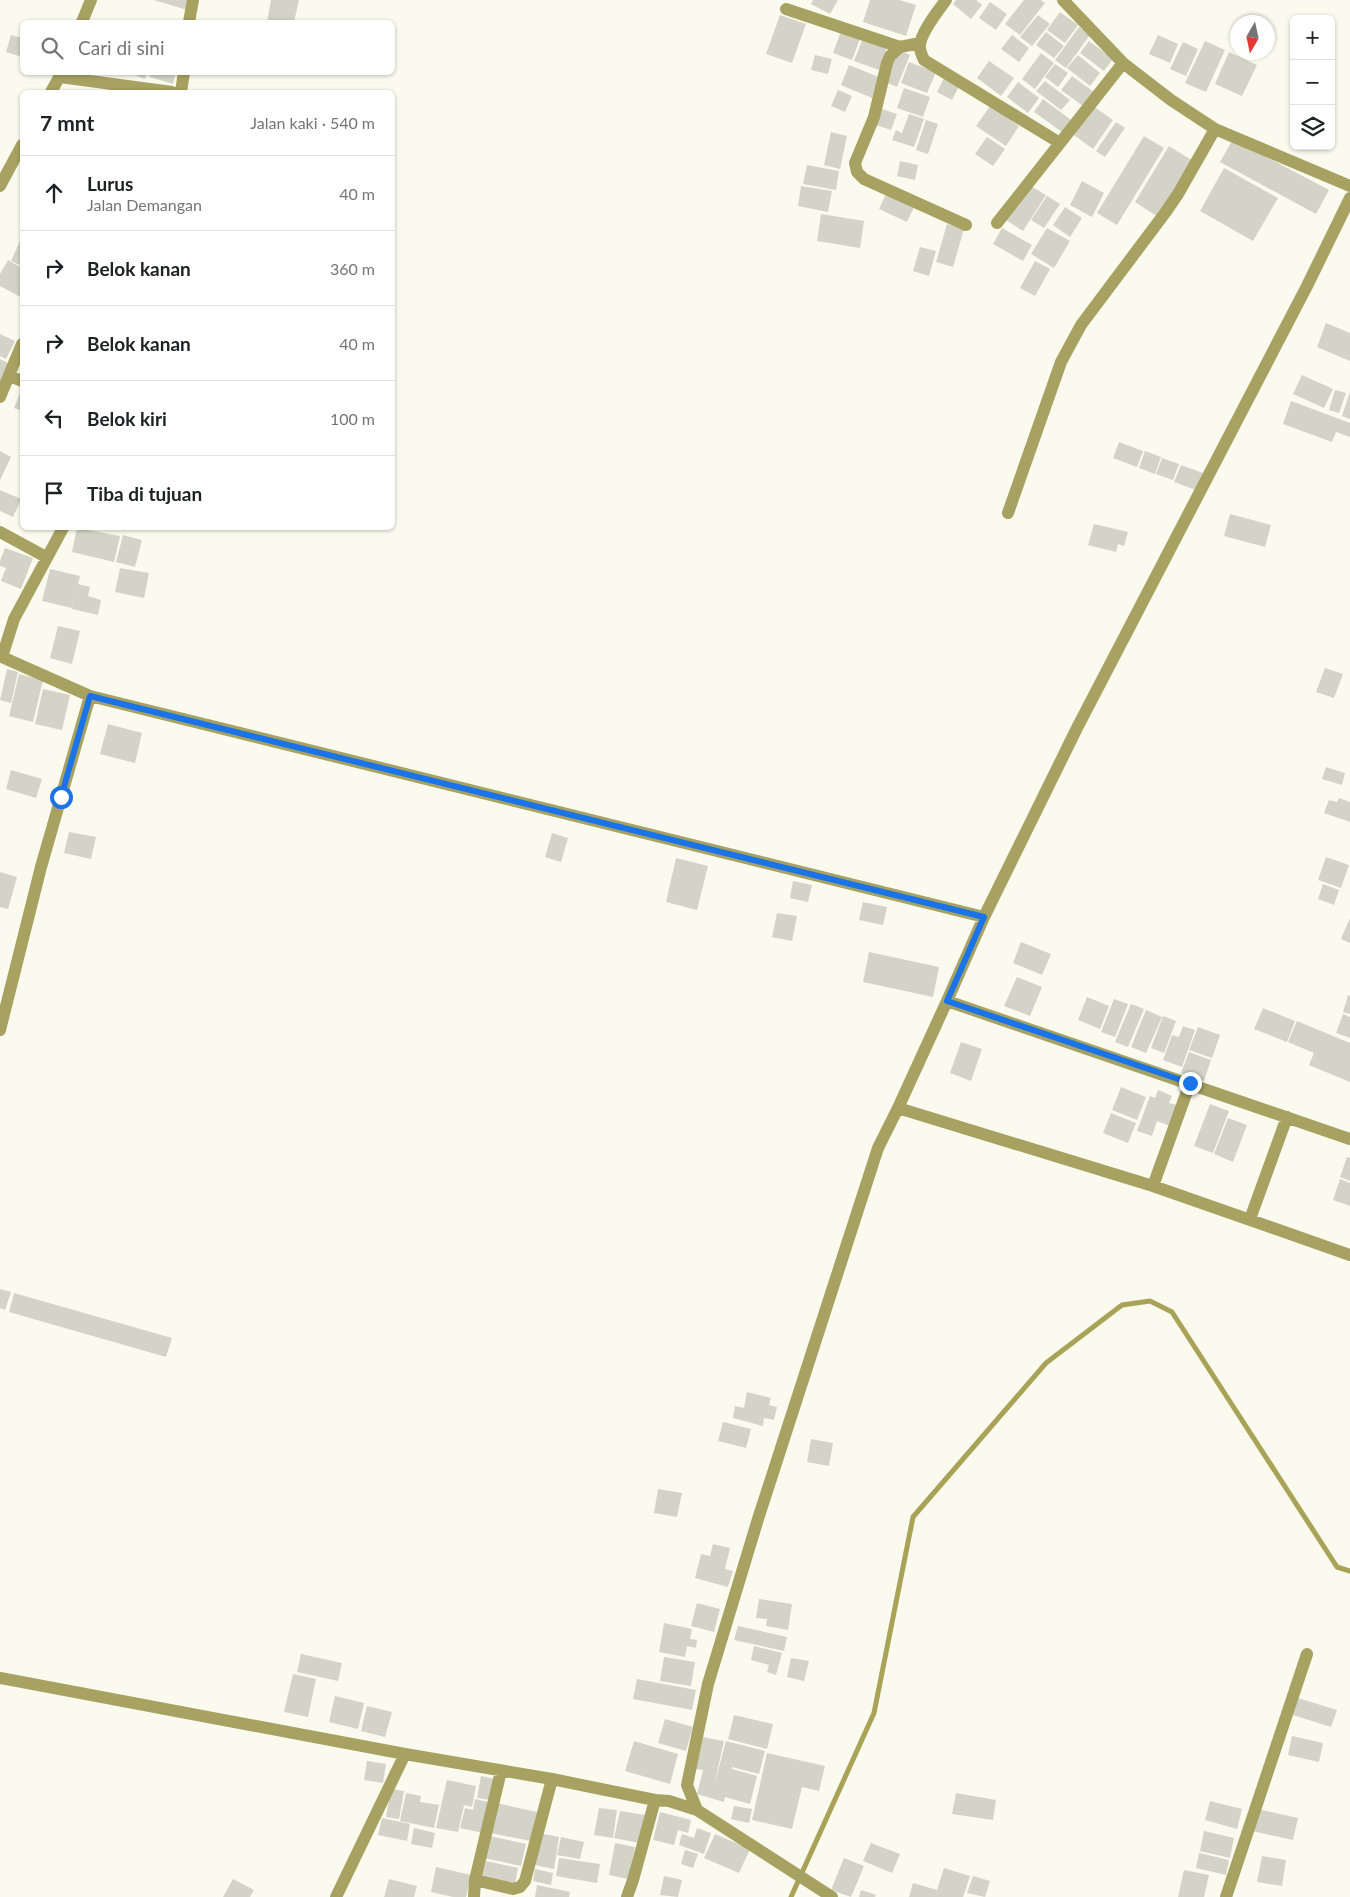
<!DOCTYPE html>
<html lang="id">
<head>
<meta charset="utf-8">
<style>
	:root { --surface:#fff; --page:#f6f6f6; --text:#202124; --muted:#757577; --line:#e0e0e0 }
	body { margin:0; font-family:Lato,sans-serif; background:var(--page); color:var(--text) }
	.controls { position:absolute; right:15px; top:15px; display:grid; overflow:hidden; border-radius:8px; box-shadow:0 1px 4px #0004 }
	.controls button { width:45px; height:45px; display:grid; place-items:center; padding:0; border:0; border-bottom:1px solid var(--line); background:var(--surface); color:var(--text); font:25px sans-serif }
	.compass { position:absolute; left:1230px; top:15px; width:45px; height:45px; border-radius:50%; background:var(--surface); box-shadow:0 1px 4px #0004; rotate:189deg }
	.stop { position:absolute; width:15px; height:15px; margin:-11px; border:4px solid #1a73e8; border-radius:50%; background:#fff }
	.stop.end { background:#1a73e8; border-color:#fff; box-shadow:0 1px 5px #0008 }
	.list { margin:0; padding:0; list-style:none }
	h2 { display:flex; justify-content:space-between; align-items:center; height:65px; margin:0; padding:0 20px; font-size:21px }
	h2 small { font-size:16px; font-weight:400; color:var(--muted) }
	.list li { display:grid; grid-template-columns:32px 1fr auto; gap:15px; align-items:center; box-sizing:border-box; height:75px; padding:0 20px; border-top:1px solid var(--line) }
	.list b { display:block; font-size:19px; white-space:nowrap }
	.list p { margin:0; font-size:16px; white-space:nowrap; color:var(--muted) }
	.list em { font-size:16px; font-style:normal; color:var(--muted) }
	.icon { flex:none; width:28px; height:28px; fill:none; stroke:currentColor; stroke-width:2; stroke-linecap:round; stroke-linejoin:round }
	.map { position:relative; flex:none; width:1350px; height:1897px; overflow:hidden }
	.search { position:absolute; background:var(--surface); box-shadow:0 1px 4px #0004; left:20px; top:20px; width:375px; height:55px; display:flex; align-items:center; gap:12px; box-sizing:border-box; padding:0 18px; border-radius:8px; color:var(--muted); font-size:19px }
	.panel { position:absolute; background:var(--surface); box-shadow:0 1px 4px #0004; left:20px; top:90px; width:375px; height:440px; border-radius:8px }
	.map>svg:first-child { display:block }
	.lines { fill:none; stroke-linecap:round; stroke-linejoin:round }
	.stream { stroke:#a8a356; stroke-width:5 }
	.building { fill:#d4d3c7 }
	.minor { stroke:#a7a262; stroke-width:12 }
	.route { stroke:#1a73e8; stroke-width:6 }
</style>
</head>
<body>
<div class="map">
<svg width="1350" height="1897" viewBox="0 0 1350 1897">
	<rect width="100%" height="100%" fill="#fafaee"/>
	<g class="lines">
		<path class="stream" d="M791 1897 874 1713 913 1517 1046 1363 1122 1305 1150 1301 1172 1312 1337 1567 1350 1571"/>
	</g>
	<path class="building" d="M154 0H190L187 10Z
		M271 0H299L294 22H267Z
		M813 0H838L830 14 811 4Z
		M870 0H899L916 5 906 36 863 22Z
		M956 0H976L982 5 971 19 953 4Z
		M1024 0H1041L1045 3 1020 35 1005 24Z
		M990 2 1007 14 996 30 979 18Z
		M1060 12 1078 25 1065 43 1047 30Z
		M780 15 806 24 792 63 766 54Z
		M1038 15 1050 24 1032 46 1020 37Z
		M1079 27 1090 35 1066 68 1055 60Z
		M841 31 860 39 852 60 833 53Z
		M1046 32 1064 46 1054 58 1036 45Z
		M11 35 22 38V57L6 52Z
		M1012 35 1029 48 1019 62 1001 49Z
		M1158 35 1178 44 1170 63 1149 54Z
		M863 38 887 47 879 70 854 61Z
		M1089 41 1113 59 1104 71 1080 53Z
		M1205 41 1225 50 1206 92 1185 83Z
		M1183 42 1198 49 1186 76 1170 69Z
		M898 50 910 55 897 87 885 82Z
		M1229 52 1257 65 1242 96 1215 84Z
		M1041 53 1054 63 1035 89 1022 79Z
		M815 55 832 59 828 74 811 70Z
		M1078 55 1100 73 1090 86 1067 68Z
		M989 61 1014 78 1001 96 977 78Z
		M909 62 936 72 927 93 901 83Z
		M1055 64 1068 73 1058 87 1045 77Z
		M849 65 881 78 872 98 841 85Z
		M132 72H147L145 79 132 74Z
		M151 72H176L173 84 150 77Z
		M1072 76 1094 92 1083 106 1061 90Z
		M944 78 959 86 952 100 937 92Z
		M1045 81 1070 100 1061 110 1036 91Z
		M1018 82 1039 98 1028 113 1007 97Z
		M904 88 930 97 923 117 897 108Z
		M838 90 852 96 845 112 831 106Z
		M1043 99 1071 120 1062 132 1034 112Z
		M990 106 1019 126 1006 146 976 126Z
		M1093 106 1113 120 1093 149 1074 135Z
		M879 108 897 114 891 130 873 124Z
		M909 114 924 119 914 147 892 140 896 130 902 133Z
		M926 120 938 124 928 154 916 150Z
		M1116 122 1125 128 1105 157 1096 151Z
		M831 132 847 136 840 169 824 165Z
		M1144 136 1164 148 1117 225 1097 213Z
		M987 137 1005 149 993 166 975 154Z
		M1233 139 1329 190 1316 214 1220 162Z
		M1169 146 1193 161 1158 217 1135 202Z
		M900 161 918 165 915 180 897 176Z
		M807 165 839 171 836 190 803 184Z
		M1224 168 1278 198 1253 241 1200 211Z
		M1082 181 1104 193 1092 217 1070 205Z
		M1029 185 1046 195 1023 231 1006 220Z
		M801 186 832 191 828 212 798 206Z
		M887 192 915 205 907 222 879 209Z
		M1047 196 1060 204 1044 228 1031 220Z
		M1065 207 1082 218 1070 237 1053 225Z
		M821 214 864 221 860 248 817 241Z
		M947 224 964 229 953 267 936 262Z
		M1002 228 1032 245 1023 261 993 244Z
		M1047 228 1070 241 1054 268 1031 254Z
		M20 241 22 242V266L11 261Z
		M920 247 936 251 929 276 913 271Z
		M8 260 22 268 21 277 22 278V298L0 286V274Z
		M1035 261 1050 269 1035 296 1020 288Z
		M1326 323 1350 333V361L1317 347Z
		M0 334 15 341 6 359 0 356Z
		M0 359 10 364 0 382Z
		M1302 375 1333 389 1324 408 1293 394Z
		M22 388V411L14 408Z
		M1335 390 1346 393 1339 413 1329 410Z
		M1350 392V419L1342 416Z
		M1291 401 1350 423V437L1336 432 1332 442 1283 424Z
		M1119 442 1143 451 1137 467 1113 458Z
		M0 451 11 457 0 480Z
		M1145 451 1161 457 1155 474 1139 468Z
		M1162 458 1179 464 1173 480 1156 474Z
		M1181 465 1203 473 1196 490 1174 482Z
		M0 490 21 499 13 517 0 511Z
		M1230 514 1271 525 1265 547 1224 536Z
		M1094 524 1128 532 1124 546 1118 544 1116 552 1088 545Z
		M77 528 120 536 114 562 72 552Z
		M123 535 142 540 135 567 116 562Z
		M5 548 33 558 21 589 1 581 6 568 0 566V561Z
		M120 568 149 573 144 598 115 592Z
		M50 569 80 576 78 584 90 587 88 596 101 600 98 615 72 609 78 586 72 608 42 601Z
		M58 626 80 631 72 664 50 658Z
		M1325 668 1343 674 1334 698 1316 692Z
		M7 669 18 672 11 703 0 700Z
		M19 674 43 680 33 722 9 716Z
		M43 689 70 695 62 730 35 724Z
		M108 724 142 733 135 763 100 754Z
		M1326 767 1345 773 1342 785 1322 779Z
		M11 770 42 779 36 798 6 789Z
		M1339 798 1350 802V822L1324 813 1329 800 1337 802Z
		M69 832 96 837 91 859 64 853Z
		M552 833 568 838 561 862 545 857Z
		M1326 857 1349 865 1341 888 1318 880Z
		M676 858 708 866 697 910 666 902Z
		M0 872 17 877 8 909 0 907Z
		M793 881 812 885 808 902 790 898Z
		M1323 884 1339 890 1334 905 1318 899Z
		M863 902 887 907 883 925 859 920Z
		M777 913 797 916 792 941 772 937Z
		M1350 918V943L1341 939Z
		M1021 942 1051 954 1042 975 1013 963Z
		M869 952 939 967 933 997 863 982Z
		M1017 977 1042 987 1030 1016 1004 1006Z
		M1348 995 1350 996V1014L1343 1012Z
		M1087 997 1109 1006 1100 1029 1078 1020Z
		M1114 999 1128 1004 1115 1037 1101 1032Z
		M1131 1004 1144 1009 1128 1047 1115 1042Z
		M1263 1008 1295 1021 1287 1042 1254 1029Z
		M1146 1010 1162 1017 1146 1053 1131 1047Z
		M1343 1014 1350 1017V1038L1336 1033Z
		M1163 1016 1176 1021 1164 1053 1151 1048Z
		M1297 1021 1350 1043V1082L1309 1065 1314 1053 1288 1042Z
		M1183 1026 1195 1030 1182 1067 1163 1060 1172 1035 1179 1037Z
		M1198 1027 1220 1035 1212 1058 1189 1050Z
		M961 1042 982 1049 971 1081 950 1073Z
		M1189 1052 1211 1060 1204 1081 1181 1073Z
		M1121 1087 1146 1097 1137 1120 1112 1110Z
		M1158 1090 1172 1096 1169 1103 1177 1105 1170 1126 1157 1121 1152 1136 1137 1131 1150 1096 1155 1098Z
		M1210 1104 1229 1111 1213 1153 1194 1146Z
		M1111 1113 1136 1123 1128 1143 1103 1133Z
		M1228 1118 1247 1125 1233 1162 1214 1154Z
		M1347 1157 1350 1158V1181L1340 1177Z
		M1340 1179 1350 1183V1206L1333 1200Z
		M0 1289 11 1292 5 1310 0 1308Z
		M14 1293 172 1338 166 1357 9 1312Z
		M747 1392 771 1398 769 1405 777 1407 774 1420 764 1418 763 1426 733 1418 735 1406 744 1408Z
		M723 1422 751 1429 746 1448 718 1441Z
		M811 1439 833 1443 829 1466 807 1462Z
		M658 1489 682 1493 677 1517 654 1513Z
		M713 1544 730 1548 725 1569 733 1571 728 1587 695 1578 701 1554 710 1556Z
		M759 1599 792 1604 788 1630 766 1626 767 1619 756 1618Z
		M697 1603 720 1609 714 1632 691 1626Z
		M664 1623 692 1629 690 1639 697 1640 696 1648 687 1646 685 1657 659 1652Z
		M738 1626 787 1637 784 1651 734 1640Z
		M754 1646 782 1653 776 1675 767 1672 769 1665 751 1660Z
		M301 1654 342 1663 338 1681 297 1672Z
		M664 1657 695 1662 691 1686 660 1681Z
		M791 1658 809 1661 804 1681 787 1677Z
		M293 1674 316 1679 308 1717 284 1712Z
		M637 1679 696 1690 692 1710 633 1699Z
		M335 1696 364 1703 358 1729 329 1722Z
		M1298 1698 1337 1710 1331 1727 1293 1715Z
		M367 1706 392 1712 385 1737 361 1731Z
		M734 1715 773 1724 767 1749 728 1739Z
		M665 1719 693 1727 686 1751 658 1743Z
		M1292 1736 1323 1743 1319 1762 1288 1755Z
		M703 1737 724 1741 714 1786 726 1741 765 1751 759 1774 732 1767V1769L757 1776 750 1804 725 1797 724 1802 697 1794 703 1770 696 1769Z
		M634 1741 678 1754 670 1784 625 1771Z
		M767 1753 825 1766 819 1791 802 1787 792 1829 752 1820Z
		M367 1761 386 1764 383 1783 364 1780Z
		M481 1776 495 1779 490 1800 477 1798Z
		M447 1780 476 1786 472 1807 464 1805 458 1832 436 1828Z
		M391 1789 404 1791 399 1819 386 1817Z
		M406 1793 421 1796 420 1802 439 1805 434 1828 400 1821Z
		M956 1793 996 1800 993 1820 952 1814Z
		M475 1799 489 1802 483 1833 460 1828 465 1808 473 1810Z
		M1210 1801 1242 1809 1237 1829 1205 1820Z
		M496 1803 537 1812 531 1841 490 1833Z
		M734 1806 752 1809 749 1823 731 1819Z
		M599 1808 617 1810 613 1838 594 1835Z
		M1257 1809 1298 1818 1293 1840 1252 1831Z
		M620 1811 645 1815 639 1843 614 1838Z
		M660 1812 691 1820 688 1833 678 1830 674 1845 653 1840Z
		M382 1818 410 1824 407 1841 378 1835Z
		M414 1828 435 1833 432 1848 411 1844Z
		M697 1828 711 1833 704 1854 679 1845 682 1834 694 1838Z
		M1204 1831 1234 1838 1230 1858 1200 1851Z
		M539 1833 559 1837 554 1869 534 1865Z
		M715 1834 750 1849 739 1873 704 1858Z
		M489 1836 526 1844 521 1866 484 1858Z
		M561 1837 584 1842 580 1859 557 1855Z
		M615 1843 635 1847 628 1879 609 1875Z
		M871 1843 900 1854 892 1873 863 1861Z
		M685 1850 698 1854 693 1868 681 1864Z
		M1199 1853 1229 1860 1226 1875 1196 1868Z
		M1262 1856 1286 1860 1282 1886 1257 1882Z
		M559 1858 600 1864 597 1883 556 1876Z
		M844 1858 864 1866 851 1897 831 1890Z
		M486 1861 518 1868 515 1884 482 1876Z
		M436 1867 471 1875 466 1897H453L431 1892Z
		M944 1868 970 1876 963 1897H909L913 1883 937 1890Z
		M535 1869 553 1873 551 1885 533 1881Z
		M1184 1870 1209 1875 1204 1897H1178Z
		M664 1876 682 1880 678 1897 660 1895Z
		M973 1876 990 1881 985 1897 967 1893Z
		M233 1879 254 1890 250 1897H223Z
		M389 1879 417 1886 414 1897H384Z
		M537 1885 570 1892 569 1897H535Z
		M861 1890 876 1895 875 1897H859Z"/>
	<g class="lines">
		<path class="minor" d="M946 0C938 11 921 32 920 45 919 50 922 55 924 60L1060 143 1123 63
			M1063 0 1123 63 1171 100 1215 129 1350 186
			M786 9 900 47
			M82 22 91 0
			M189 22 193 0
			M920 43 900 47 890 56 887 63 874 117 855 163 857 172 864 179 966 225
			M60 77 172 92
			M51 92 62 72
			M181 92 184 72
			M0 186 22 145
			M997 223 1060 143
			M9 376 22 381
			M0 397 22 344
			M1008 513 1061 362 1081 325 1165 213 1178 194 1215 129
			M0 532 46 557
			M90 696 984 917
			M947 1001 1350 1139
			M0 1030 41 867 90 696 2 657 14 619 63 528
			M898 1108 1153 1186 1190 1083
			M1153 1186 1350 1255
			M1250 1219 1287 1117
			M0 1678 405 1754 552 1779 655 1800 669 1801 697 1810 832 1897
			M697 1810 687 1785 708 1684 758 1519 878 1148 898 1108 947 1001 984 917 1077 728 1307 286 1350 198
			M475 1880 513 1889 520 1887 525 1881 552 1779
			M336 1897 405 1754
			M474 1897 475 1880 501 1771
			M627 1897 633 1880 655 1800
			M1226 1897 1307 1654"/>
	</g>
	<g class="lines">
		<path class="route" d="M61 797 90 696 984 917 947 1001 1190 1083"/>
	</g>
</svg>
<div class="controls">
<button>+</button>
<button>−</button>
<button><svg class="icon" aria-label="layers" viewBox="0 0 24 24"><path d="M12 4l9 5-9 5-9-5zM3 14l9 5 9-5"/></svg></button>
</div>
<svg class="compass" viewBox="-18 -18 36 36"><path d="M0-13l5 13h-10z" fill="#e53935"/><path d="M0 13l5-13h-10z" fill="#757577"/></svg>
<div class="stop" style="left:61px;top:797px"></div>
<div class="stop end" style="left:1190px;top:1083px"></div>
<div class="search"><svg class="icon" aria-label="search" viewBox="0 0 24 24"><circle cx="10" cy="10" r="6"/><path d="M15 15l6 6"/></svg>Cari di sini</div>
<section class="panel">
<h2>7 mnt<small>Jalan kaki · 540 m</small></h2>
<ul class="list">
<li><svg class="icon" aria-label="ahead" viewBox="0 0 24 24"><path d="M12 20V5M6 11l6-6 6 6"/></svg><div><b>Lurus</b><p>Jalan Demangan</p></div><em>40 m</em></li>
<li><svg class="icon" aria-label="right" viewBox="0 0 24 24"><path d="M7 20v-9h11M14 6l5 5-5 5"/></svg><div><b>Belok kanan</b></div><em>360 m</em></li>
<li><svg class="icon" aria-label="right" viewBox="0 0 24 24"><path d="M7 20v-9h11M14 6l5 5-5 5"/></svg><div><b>Belok kanan</b></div><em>40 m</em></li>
<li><svg class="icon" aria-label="left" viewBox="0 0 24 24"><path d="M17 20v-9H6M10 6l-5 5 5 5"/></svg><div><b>Belok kiri</b></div><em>100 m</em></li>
<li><svg class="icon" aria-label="arrive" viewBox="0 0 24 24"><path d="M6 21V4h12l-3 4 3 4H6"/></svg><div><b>Tiba di tujuan</b></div></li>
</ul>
</section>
</div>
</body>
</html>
